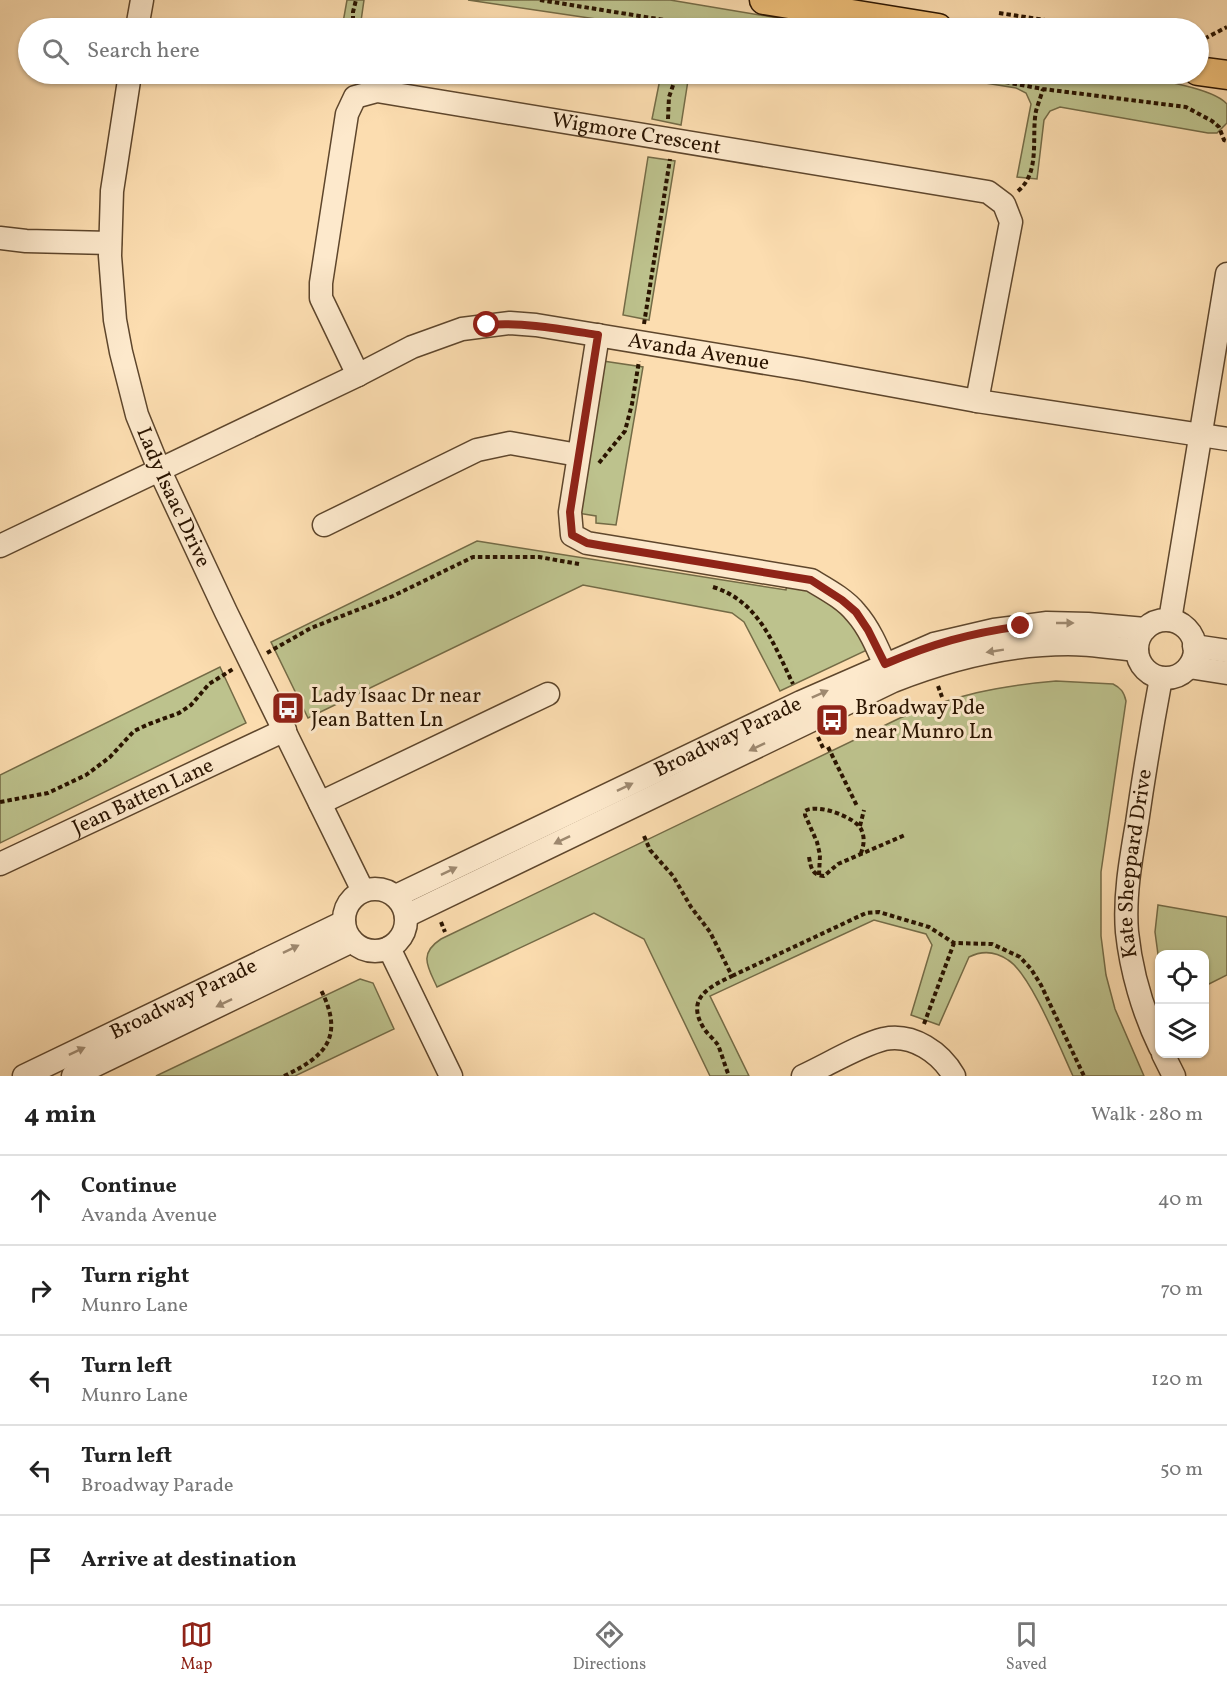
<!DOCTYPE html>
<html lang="en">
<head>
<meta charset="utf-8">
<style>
	:root { --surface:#fff; --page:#f2f2f2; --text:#222; --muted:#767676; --line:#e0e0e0; --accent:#8f2418 }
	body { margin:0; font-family:Vollkorn,serif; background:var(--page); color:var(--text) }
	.controls { position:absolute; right:18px; bottom:18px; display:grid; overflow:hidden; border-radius:12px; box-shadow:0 2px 4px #0004 }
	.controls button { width:54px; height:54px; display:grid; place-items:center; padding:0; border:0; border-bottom:2px solid var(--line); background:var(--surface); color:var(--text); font:30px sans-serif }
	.stop { position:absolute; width:18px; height:18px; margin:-14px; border:4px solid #8f2418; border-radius:50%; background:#fff }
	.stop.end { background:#8f2418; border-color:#fff; box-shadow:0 2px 6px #0008 }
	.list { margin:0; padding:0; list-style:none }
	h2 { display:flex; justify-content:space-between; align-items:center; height:78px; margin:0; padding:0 24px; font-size:26px }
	h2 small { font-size:20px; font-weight:400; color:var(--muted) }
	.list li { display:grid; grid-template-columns:39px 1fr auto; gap:18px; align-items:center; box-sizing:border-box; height:90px; padding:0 24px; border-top:2px solid var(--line) }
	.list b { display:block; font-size:22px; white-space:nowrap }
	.list p { margin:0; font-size:20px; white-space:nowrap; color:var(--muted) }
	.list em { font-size:20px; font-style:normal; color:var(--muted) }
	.icon { flex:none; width:33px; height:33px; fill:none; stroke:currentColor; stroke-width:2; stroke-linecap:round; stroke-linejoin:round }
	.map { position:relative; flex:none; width:1227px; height:1076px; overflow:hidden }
	.search { position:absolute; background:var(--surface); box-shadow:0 2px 4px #0004; left:18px; right:18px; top:18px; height:66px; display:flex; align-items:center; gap:15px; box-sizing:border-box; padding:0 21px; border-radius:33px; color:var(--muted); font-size:22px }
	.sheet { height:528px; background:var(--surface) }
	nav { display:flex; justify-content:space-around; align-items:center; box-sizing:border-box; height:84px; border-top:2px solid var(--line); background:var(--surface); font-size:16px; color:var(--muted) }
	nav a { display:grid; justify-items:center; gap:3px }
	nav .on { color:var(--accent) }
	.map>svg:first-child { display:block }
	.green { fill:#bdc28d; stroke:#746b46; stroke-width:1.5 }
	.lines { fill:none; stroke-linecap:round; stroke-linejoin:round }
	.minor-casing { stroke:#5e462c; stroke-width:25 }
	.major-casing { stroke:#2a1400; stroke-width:31 }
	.path { stroke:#2a1400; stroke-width:4; stroke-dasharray:4.5 3; stroke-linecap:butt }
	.minor { stroke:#fde9cc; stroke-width:22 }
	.major { stroke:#eebe78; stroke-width:28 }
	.oneway { fill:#9e8970 }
	.route { stroke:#8f2418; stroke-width:8 }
	.labels { text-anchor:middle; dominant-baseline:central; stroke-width:6; stroke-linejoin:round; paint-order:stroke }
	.street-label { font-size:21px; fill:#2a1400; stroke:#fde9cc }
	.poi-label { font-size:21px; fill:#2a1400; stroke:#fde9cc; text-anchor:start }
</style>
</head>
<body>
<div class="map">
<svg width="1227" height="1076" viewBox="0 0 1227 1076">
	<rect width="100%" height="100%" fill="#fcddb0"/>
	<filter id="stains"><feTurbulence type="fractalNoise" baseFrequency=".00333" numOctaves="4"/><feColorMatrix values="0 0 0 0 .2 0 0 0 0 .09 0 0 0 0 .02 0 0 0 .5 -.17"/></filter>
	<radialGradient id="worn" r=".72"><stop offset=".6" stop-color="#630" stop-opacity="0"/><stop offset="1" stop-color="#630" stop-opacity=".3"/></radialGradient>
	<path class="green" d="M347 0H364L360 28H342Z
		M468 0H670L838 28H617L596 19Z
		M661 74H689L681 125 652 119Z
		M930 74H1118C1144 78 1211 86 1227 104V123L1217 133H1208L1060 107 1050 111 1044 120 1037 179 1017 177 1031 104 1026 93 1016 88Z
		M648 157 675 161 649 320 623 315Z
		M603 361 643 367 616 525 596 523V516L577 513Z
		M477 541 786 590 787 584 810 587 843 608 867 650 780 691 744 622 732 613 583 585 308 718 271 642Z
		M220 667 246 723 0 843V775Z
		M1056 681 1113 684C1121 688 1124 692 1126 701L1101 872V936L1106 975 1115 1009 1144 1076H1073C1061 1050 1030 973 1008 960 995 951 983 950 969 957L939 1025 911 1015 932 945 926 934 874 920 710 996 749 1076H710L644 939 594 913 437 987C428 967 418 954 441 939L900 718C956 695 996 686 1056 681Z
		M1158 905 1227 917V975L1205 986 1204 954H1160L1159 962 1155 932Z
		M360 979 373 983 394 1029 295 1076H156Z"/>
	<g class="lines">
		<g class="minor-casing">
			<g id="minor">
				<path d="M137 28 142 0"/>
				<path id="s1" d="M130 74 112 191 110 256 115 320 121 352 137 415 159 469 226 612 363 891"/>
				<path d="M0 238 26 241 110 243"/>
				<path d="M598 335 570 512 572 535 587 543 811 580C826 589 845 599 856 613 872 631 881 657 891 679"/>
				<path id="s2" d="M358 375 321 298V283L347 114 355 97 377 91 988 192 1004 204 1011 222 977 401"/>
				<path d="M324 525 477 450 510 443 578 455"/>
				<path id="s3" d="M0 546 358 375 412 347 462 329 510 323 536 325 802 369 977 401 1227 439"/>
				<path d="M1170 620 1227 274"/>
				<circle cx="1166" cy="649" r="29"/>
				<path d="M1194 646 1227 651"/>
				<path d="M1189 667 1227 673"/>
				<path d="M320 803 548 694"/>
				<path id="s4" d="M0 864 285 730"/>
				<circle cx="375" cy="920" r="31"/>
				<path id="s5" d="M396 896 801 702 934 644 994 630 1047 623 1088 624 1145 629"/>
				<path d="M406 916 893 681C949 659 1006 644 1068 644 1091 644 1114 648 1137 650"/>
				<path d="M389 948 451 1076"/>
				<path id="s6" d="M1160 1047C1143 1012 1131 970 1127 932 1124 896 1131 858 1137 823 1144 774 1152 726 1161 678"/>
				<path d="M1163 1054 1174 1076"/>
				<path id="s7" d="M24 1076 344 922"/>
				<path d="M73 1076 352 941"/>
				<path d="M803 1076C827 1065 860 1045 884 1039 913 1033 941 1053 954 1076"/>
			</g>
		</g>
		<g class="major-casing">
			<path id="major" d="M764 0 938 28
				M1198 71 1227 75"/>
		</g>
		<path class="path" d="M540 0 714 28
			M999 13 1098 28
			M353 28V12L356 0
			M1198 42 1227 27
			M961 74 1043 89 1186 107 1212 121 1219 127 1224 140 1227 141
			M668 119 669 97 677 74
			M1018 191C1041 172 1031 137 1036 111 1038 104 1041 96 1043 89
			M644 324 670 159
			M599 463 625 431 632 404 639 361
			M713 587C759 601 774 645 793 684
			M267 653 311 628 393 596 473 557H539L579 564
			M938 686 942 697
			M818 737 824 750
			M828 747 857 806
			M0 802 48 793 86 775 110 757 134 731 149 724 179 713 191 705 209 684 233 669
			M860 826 864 810
			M644 836 650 850 673 876 691 907 710 932 732 976C709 987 686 998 703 1027 707 1034 714 1039 718 1045 722 1055 725 1066 729 1076
			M809 857C811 868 812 875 824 876L838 864 905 835
			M819 875 820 855 817 842 805 815V811C817 803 855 817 861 829 865 837 864 845 861 853
			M441 922 445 932
			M732 976 866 913 879 912 929 927 954 943 992 944 1020 957 1031 969 1041 985 1084 1076
			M924 1024 954 943
			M284 1076C327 1056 344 1036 321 990"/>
		<use href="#minor" class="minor"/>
		<use href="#major" class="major"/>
	</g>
	<defs><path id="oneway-solid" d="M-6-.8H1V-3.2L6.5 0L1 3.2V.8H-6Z" transform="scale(1.5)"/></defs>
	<g class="oneway">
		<use href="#oneway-solid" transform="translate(1065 623)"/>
		<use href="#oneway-solid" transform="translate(995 651) rotate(171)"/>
		<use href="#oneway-solid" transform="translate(820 694) rotate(-24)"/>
		<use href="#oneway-solid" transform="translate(757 747) rotate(154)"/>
		<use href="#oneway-solid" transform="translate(625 787) rotate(-26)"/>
		<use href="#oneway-solid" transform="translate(562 840) rotate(154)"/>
		<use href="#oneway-solid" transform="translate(449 871) rotate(-26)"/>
		<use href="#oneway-solid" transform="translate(291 949) rotate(-26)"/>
		<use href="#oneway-solid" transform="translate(224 1003) rotate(154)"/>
		<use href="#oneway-solid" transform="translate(77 1051) rotate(-25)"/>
	</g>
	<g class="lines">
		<path class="route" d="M487 325C524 322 560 329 598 335L570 512 572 535 587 543 604 546 811 580 842 600 856 612 868 630 885 664C932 644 970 633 1021 626"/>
	</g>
	<defs>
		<g id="bus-square" transform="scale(1.725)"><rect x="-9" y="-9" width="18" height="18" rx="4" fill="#8f2418" stroke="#fde9cc"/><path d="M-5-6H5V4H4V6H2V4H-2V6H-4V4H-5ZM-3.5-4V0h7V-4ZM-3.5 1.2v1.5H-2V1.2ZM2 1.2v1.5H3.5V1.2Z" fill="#fff"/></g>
	</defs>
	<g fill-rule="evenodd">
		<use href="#bus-square" x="288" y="708"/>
		<use href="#bus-square" x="832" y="720"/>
	</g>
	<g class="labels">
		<g class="street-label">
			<text stroke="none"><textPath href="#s2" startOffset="576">Wigmore Crescent</textPath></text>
			<text stroke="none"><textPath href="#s3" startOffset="750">Avanda Avenue</textPath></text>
			<text stroke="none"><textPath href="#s1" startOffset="435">Lady Isaac Drive</textPath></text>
			<text stroke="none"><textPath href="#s5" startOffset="368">Broadway Parade</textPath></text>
			<text stroke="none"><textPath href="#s4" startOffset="158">Jean Batten Lane</textPath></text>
			<text stroke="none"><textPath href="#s6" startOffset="189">Kate Sheppard Drive</textPath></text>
			<text stroke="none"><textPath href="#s7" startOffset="177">Broadway Parade</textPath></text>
		</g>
		<g class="poi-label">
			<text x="311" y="696">Lady Isaac Dr near<tspan x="311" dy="24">Jean Batten Ln</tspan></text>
			<text x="855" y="708">Broadway Pde<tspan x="855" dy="24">near Munro Ln</tspan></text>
		</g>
	</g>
	<rect width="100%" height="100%" filter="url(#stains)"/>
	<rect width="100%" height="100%" fill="url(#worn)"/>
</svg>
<div class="controls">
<button><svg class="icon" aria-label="locate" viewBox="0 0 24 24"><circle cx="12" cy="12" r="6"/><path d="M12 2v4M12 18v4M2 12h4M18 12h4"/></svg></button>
<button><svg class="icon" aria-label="layers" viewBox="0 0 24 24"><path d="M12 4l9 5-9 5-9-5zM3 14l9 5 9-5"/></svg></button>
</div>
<div class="stop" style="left:487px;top:325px"></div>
<div class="stop end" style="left:1021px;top:626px"></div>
<div class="search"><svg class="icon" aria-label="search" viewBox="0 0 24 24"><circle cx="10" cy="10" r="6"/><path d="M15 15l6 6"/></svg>Search here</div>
</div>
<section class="sheet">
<h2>4 min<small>Walk · 280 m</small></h2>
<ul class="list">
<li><svg class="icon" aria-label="ahead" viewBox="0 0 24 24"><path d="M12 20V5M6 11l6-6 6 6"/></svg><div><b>Continue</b><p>Avanda Avenue</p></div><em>40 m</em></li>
<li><svg class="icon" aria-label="right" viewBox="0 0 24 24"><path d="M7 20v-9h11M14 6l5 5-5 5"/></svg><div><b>Turn right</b><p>Munro Lane</p></div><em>70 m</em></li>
<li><svg class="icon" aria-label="left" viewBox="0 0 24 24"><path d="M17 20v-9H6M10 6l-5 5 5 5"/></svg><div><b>Turn left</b><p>Munro Lane</p></div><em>120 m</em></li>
<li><svg class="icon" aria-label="left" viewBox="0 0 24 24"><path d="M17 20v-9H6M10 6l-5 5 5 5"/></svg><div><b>Turn left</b><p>Broadway Parade</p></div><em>50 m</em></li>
<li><svg class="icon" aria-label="arrive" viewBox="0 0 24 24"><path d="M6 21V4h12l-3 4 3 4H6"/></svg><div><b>Arrive at destination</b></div></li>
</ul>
</section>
<nav>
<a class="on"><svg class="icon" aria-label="map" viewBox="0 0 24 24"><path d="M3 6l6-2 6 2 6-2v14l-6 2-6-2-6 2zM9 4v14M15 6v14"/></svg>Map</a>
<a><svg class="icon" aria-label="directions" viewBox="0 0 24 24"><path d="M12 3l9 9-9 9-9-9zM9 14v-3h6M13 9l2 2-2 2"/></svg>Directions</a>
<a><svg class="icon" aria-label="saved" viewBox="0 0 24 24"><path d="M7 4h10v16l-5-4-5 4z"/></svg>Saved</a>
</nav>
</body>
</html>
